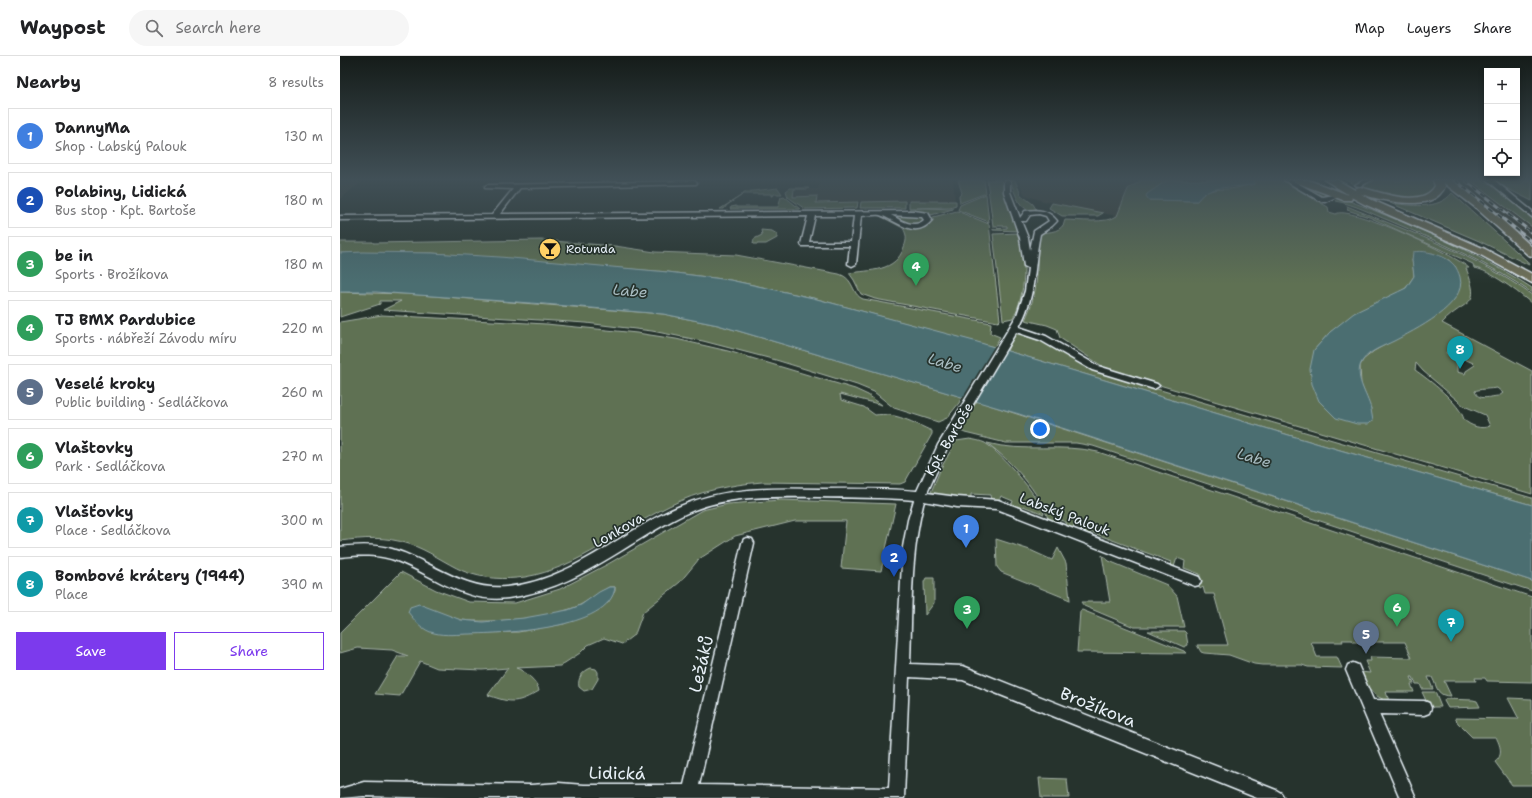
<!DOCTYPE html>
<html lang="en">
<head>
<meta charset="utf-8">
<style>
	:root { --surface:#fff; --page:#f6f6f6; --text:#202124; --muted:#757577; --line:#e0e0e0; --accent:#7c3aed }
	body { margin:0; font-family:"Shantell Sans",sans-serif; background:var(--page); color:var(--text) }
	.controls { position:absolute; right:12px; top:12px; display:grid; overflow:hidden; border-radius:0px; box-shadow:0 2px 6px #0003 }
	.controls button { width:36px; height:36px; display:grid; place-items:center; padding:0; border:0; border-bottom:1px solid var(--line); background:var(--surface); color:var(--text); font:20px sans-serif }
	.you { position:absolute; left:700px; top:373px; width:14px; height:14px; margin:-10px; border:3px solid #fff; border-radius:50%; background:#1a73e8; box-shadow:0 0 0 6px #1a73e833 }
	.badge { display:grid; place-items:center; width:26px; height:26px; border-radius:50%; background:var(--accent); color:#fff; font-size:13px; font-weight:700 }
	.pin { position:absolute; translate:-50% -33px; filter:drop-shadow(0 1px 2px #0008) }
	.pin::after { content:''; position:absolute; top:21px; width:14px; height:12px; background:inherit; clip-path:polygon(0 0,100% 0,50% 100%) }
	.list { margin:0; padding:0; list-style:none }
	h2 { display:flex; justify-content:space-between; align-items:center; height:52px; margin:0; padding:0 16px; font-size:17px }
	h2 small { font-size:13px; font-weight:400; color:var(--muted) }
	.list li { display:grid; grid-template-columns:26px 1fr auto; gap:12px; align-items:center; box-sizing:border-box; height:56px; margin:0 8px 8px; padding:0 8px; border:1px solid var(--line); border-radius:0px }
	.list b { display:block; font-size:15px; white-space:nowrap }
	.list p { margin:0; font-size:13px; white-space:nowrap; color:var(--muted) }
	.list em { font-size:13px; font-style:normal; color:var(--muted) }
	.actions { display:flex; gap:8px; padding:12px 16px }
	.actions a { flex:1; padding:9px 0; border:1px solid var(--accent); border-radius:0px; text-align:center; font-size:14px; color:var(--accent) }
	.actions .main { background:var(--accent); color:#fff }
	.icon { flex:none; width:22px; height:22px; fill:none; stroke:currentColor; stroke-width:2; stroke-linecap:round; stroke-linejoin:round }
	.map { position:relative; flex:none; width:1192px; height:742px; overflow:hidden }
	header { display:flex; align-items:center; gap:24px; box-sizing:border-box; height:56px; padding:0 20px; background:var(--surface); border-bottom:1px solid var(--line) }
	header strong { font-size:19px }
	nav { display:flex; gap:22px; margin-inline-start:auto; font-size:14px }
	.search { width:280px; height:36px; background:var(--page); display:flex; align-items:center; gap:10px; box-sizing:border-box; padding:0 14px; border-radius:22px; color:var(--muted); font-size:15px }
	main { display:flex }
	aside { flex:1; background:var(--surface) }
	.map>svg:first-child { display:block }
	.built { fill:#3b4139 }
	.green { fill:#5f7153; stroke:#a4b1a6; fill-rule:evenodd }
	.water { fill:#4b6e71; stroke:#8aa2a7 }
	.pier { fill:#26332d }
	.lines { fill:none; stroke-linecap:round; stroke-linejoin:round }
	.street-tunnel { stroke:#43504b; stroke-width:8; stroke-dasharray:8 4; stroke-linecap:butt }
	.street-casing { stroke:#e8f1f8; stroke-width:3 }
	.primary-casing { stroke:#e8f1f8; stroke-width:3 }
	.street { fill:#26332d; fill-rule:evenodd }
	.primary { fill:#706f59; fill-rule:evenodd }
	.rail-casing { stroke:#e8f1f8; stroke-width:3 }
	.rail { stroke:#26332d; stroke-width:2; stroke-dasharray:5.5; stroke-linecap:butt }
	.labels { text-anchor:middle; dominant-baseline:central; stroke-width:3.5; stroke-linejoin:round; paint-order:stroke }
	.far-poi-label { font-size:12px; fill:#e8f1f8; stroke:#26332d; text-anchor:start }
	.street-label { font-size:14px; fill:#e8f1f8; stroke:#26332d }
	.water-label { font-size:15px; font-style:italic; fill:#a9bdc2; stroke:#26332d }
	.near-street-label { font-size:17px; fill:#e8f1f8; stroke:#26332d }
</style>
</head>
<body>
<header>
<strong>Waypost</strong>
<div class="search"><svg class="icon" aria-label="search" viewBox="0 0 24 24"><circle cx="10" cy="10" r="6"/><path d="M15 15l6 6"/></svg>Search here</div>
<nav><a>Map</a><a>Layers</a><a>Share</a></nav>
</header>
<main>
<aside>
<h2>Nearby<small>8 results</small></h2>
<ul class="list">
<li><span class="badge" style="background:#3f7fe0">1</span><div><b>DannyMa</b><p>Shop · Labský Palouk</p></div><em>130 m</em></li>
<li><span class="badge" style="background:#1a4fb4">2</span><div><b>Polabiny, Lidická</b><p>Bus stop · Kpt. Bartoše</p></div><em>180 m</em></li>
<li><span class="badge" style="background:#2e9e5b">3</span><div><b>be in</b><p>Sports · Brožíkova</p></div><em>180 m</em></li>
<li><span class="badge" style="background:#2e9e5b">4</span><div><b>TJ BMX Pardubice</b><p>Sports · nábřeží Závodu míru</p></div><em>220 m</em></li>
<li><span class="badge" style="background:#5c6f8a">5</span><div><b>Veselé kroky</b><p>Public building · Sedláčkova</p></div><em>260 m</em></li>
<li><span class="badge" style="background:#2e9e5b">6</span><div><b>Vlaštovky</b><p>Park · Sedláčkova</p></div><em>270 m</em></li>
<li><span class="badge" style="background:#0f9aa8">7</span><div><b>Vlašťovky</b><p>Place · Sedláčkova</p></div><em>300 m</em></li>
<li><span class="badge" style="background:#0f9aa8">8</span><div><b>Bombové krátery (1944)</b><p>Place</p></div><em>390 m</em></li>
</ul>
<div class="actions"><a class="main">Save</a><a>Share</a></div>
</aside>
<div class="map">
<svg width="1192" height="742" viewBox="0 0 1192 742">
	<rect width="100%" height="100%" fill="#26332d"/>
	<filter id="ink" filterUnits="userSpaceOnUse"><feTurbulence type="fractalNoise" baseFrequency=".025" numOctaves="2"/><feDisplacementMap in="SourceGraphic" scale="8" xChannelSelector="R" yChannelSelector="G"/><feConvolveMatrix kernelMatrix="1 2 1 2 8 2 1 2 1" color-interpolation-filters="sRGB"/></filter>
	<g filter="url(#ink)">
		<path class="built" d="M0 124H24L0 143Z
			M475 124H613L615 145 476 147 477 141H452L454 133H478L480 126 475 125Z
			M678 124H802L788 133 777 160 703 145 685 139Z
			M1111 124H1130L1192 171V189Z"/>
		<path class="green" d="M618 124H644L646 137 620 147 619 140 622 137Z
			M647 124H661L679 175 653 174V173L667 172V170H653Z
			M670 124H675L681 139 693 148 696 153C679 158 675 136 670 124Z
			M802 124H831L826 125 808 138 809 144 857 145C869 128 885 136 900 131 905 130 910 127 914 125V124H941L988 151 989 156 996 158C1008 148 1117 200 1129 212H1126C1142 253 1127 241 1102 267L1192 315V438L768 314 720 282 717 273 707 269 685 264C692 249 697 232 697 215 698 203 695 189 700 177 710 176 723 176 725 164 739 164 766 168 777 160L788 133ZM1092 197 1109 204 1116 211 1094 261 1085 267 1034 295 1023 304 1020 310 1021 328 1031 353 974 294 990 276 1066 232 1074 220 1072 204ZM1107 295 1133 307 1135 309 1126 315 1125 318 1117 316V307L1106 297ZM1076 307 1083 315 1124 350 1145 359 1150 370C1141 374 1131 370 1124 364 1121 348 1088 323 1075 314ZM1157 332 1163 337 1159 340C1151 340 1138 346 1135 335 1138 333 1151 333 1157 332Z
			M949 124H956C1036 156 1119 184 1192 232V237C1148 206 1099 186 1050 165 1032 158 1014 148 995 145L997 142 994 140C975 144 965 134 949 124Z
			M1006 124H1023L1016 128 1019 130H1024L1033 124H1095L1097 129C1081 154 1026 136 1006 124Z
			M1130 124H1192V145L1158 128 1191 155 1186 157 1192 162V171Z
			M438 132 442 138H434L433 140H431V138H402V139L387 149 384 153H380L401 140 404 136Z
			M450 132H469L468 133H454L453 141 477 140 476 147 518 146 517 152 465 153 448 141 446 135Z
			M1112 137 1187 205 1189 209 1139 185 1050 147C1069 149 1098 155 1112 137Z
			M646 138 649 166 618 154 620 149Z
			M444 140 460 153H390L391 151 396 150V151H438L441 141Z
			M565 145V152H520L521 146Z
			M569 145H616V149L610 151 569 152Z
			M712 147 763 157 758 160H722L709 152Z
			M1007 150C1070 176 1136 199 1192 239V248C1181 238 1148 213 1134 212L1133 208 1029 161 1007 154 1008 153Z
			M584 152 613 153 591 159 569 154V153Z
			M617 155 649 168 660 264 658 266 535 243 521 238 514 224 509 217C530 214 556 216 564 191 567 184 567 179 563 172L538 159C559 162 575 184 593 161Z
			M551 158 581 159 585 164 579 168H569Z
			M421 174 432 175 437 178V182L426 188H414L413 187 414 183 422 179Z
			M679 177C687 203 686 238 673 262L663 264 653 178Z
			M201 184 275 190 315 196 396 199 499 218C515 223 511 238 523 243L651 267 650 277 660 281 654 291 473 242 390 224 328 216 92 197H0V186H33V187Z
			M0 236 67 238 323 258 378 269 622 341 619 347 607 362 598 366 554 352 534 336 517 329 436 304 363 285 312 275 246 267 43 254 61 245H40V248L0 261Z
			M42 259 206 268 297 277 336 283 388 295 515 333 528 339 542 349 500 338 501 344 524 351 535 359C555 356 574 367 592 375V378L565 426 560 428 422 426C389 429 359 435 329 450 282 473 239 512 185 521 164 524 143 523 123 515 105 507 88 494 69 488 46 480 23 482 0 485V266Z
			M681 277 693 279 762 317 1192 442V449L979 388 667 295 674 279Z
			M637 345 1192 525V535L753 390 736 387H666L625 377 621 375V370Z
			M630 383C635 384 641 385 645 387 661 397 699 440 704 458L683 450 681 454 671 451 673 445 661 440 658 446 651 444 650 439 631 438V444L603 440 591 436 601 412 616 385Z
			M647 387C684 397 721 387 758 396L1192 541V626L1147 625 1145 622H1135L1136 625H1104L1111 640C1097 640 1098 633 1092 621H1088L1093 633H1082L1080 628H1076L1073 621H1071L1074 628H1071L1074 636H1046L1049 645C1033 642 1027 630 1020 616L1030 617 1025 605H1031L1030 601 1072 602 1065 586H1013L1012 584H1002L1003 586H971L977 601H997L1002 612 968 611 962 609H922L914 608 889 599 864 597 861 596 857 589H888L874 538H865L863 531 860 533 858 527 860 518 844 512 845 505 837 502 834 511 830 510 831 506 751 476 749 480 740 477 742 471 735 468 732 474 727 472 726 466 717 463 715 467 709 465C699 435 672 406 647 387Z
			M440 444 556 448 541 515 501 512 506 465H455L395 480 359 503 340 526 303 556 295 578 282 588 264 582 248 589 240 597 220 610 176 612C184 614 198 626 199 635 178 647 172 648 148 639L168 612 142 614 97 612 80 605 60 640 35 638 58 600H68L52 594 18 592 0 597V577L61 516 96 534 129 546 175 547 220 533 268 508 362 454 388 448ZM269 531H275V535L268 547 224 568 178 576 110 578 79 548C92 554 108 562 122 564 149 568 216 561 240 549 250 544 258 536 269 531Z
			M656 483 690 494 712 504 718 492 726 507 730 544 661 516 657 511Z
			M762 499 769 505 827 529 837 540 844 571H794L744 550 741 546H770Z
			M586 522H594V547L585 559 584 526Z
			M742 554 844 595 846 597 737 596 740 555Z
			M808 575H844L846 577 848 589 844 591Z
			M251 612 256 613 258 616V623L252 633 244 635 239 631C237 622 243 615 251 612Z
			M1082 636H1095L1101 651H1089Z
			M1168 642 1192 643V729H1172L1155 706C1164 699 1160 689 1156 681H1132L1118 667 1115 662 1179 663Z
			M1105 643 1133 644 1137 645 1140 651 1108 652 1104 645Z
			M699 722 727 723 729 742H701Z"/>
		<path class="water" d="M831 124H914L915 128C897 133 869 127 857 145L809 144 806 140 807 138 826 125Z
			M23 196 92 197 160 201 328 216 390 224 473 242 634 285 979 388 1192 449V525L679 358 378 269 323 258 204 248 36 236H0V197Z
			M1073 196C1083 194 1094 197 1103 201 1113 206 1117 211 1120 221 1128 249 1073 275 1054 285 1044 290 1029 295 1023 304 1012 319 1028 339 1031 353 1032 357 1032 361 1033 365L1028 368H1017L996 362 979 345 972 328 970 313 974 294 990 276 1014 257 1066 232 1074 220 1072 204Z
			M269 531H275C271 574 162 577 130 578 119 578 105 580 94 577 83 575 74 564 68 556L70 551 79 548 121 564 143 566 184 562 228 554 241 549 259 536Z"/>
		<path class="pier" d="M655 289 667 293 635 347 622 343Z"/>
		<g class="lines">
			<path class="street-tunnel" d="M993 141 1018 129"/>
			<g class="street-casing">
				<path id="street" d="M667 124 670 126V136L680 162 685 155C698 153 709 154 717 165L712 170 700 178C693 212 697 238 679 271L706 280 758 310 817 328 819 330 814 333 752 314 700 284 676 276 607 392 587 437 617 441 658 444 859 521 861 525 859 529 855 530 657 453 617 451 584 445C570 498 572 554 570 608L623 610 936 734 941 737 944 742H917L623 624 569 621 564 742H109L24 740 0 742V733L24 726 191 729 219 727 244 729H344L402 487 404 483 408 482 412 483 414 487 359 729 549 732 563 491 568 464 574 444C542 441 511 442 479 441 434 441 387 438 345 458 283 488 239 532 168 542 125 548 94 519 57 505 39 498 19 499 0 501V491C17 489 35 488 52 493 91 504 122 535 166 531 232 525 279 476 338 451 383 431 431 432 479 433 512 433 544 432 577 435L598 389 677 259 685 235 688 212 684 210 680 182 664 136V126ZM699 158 706 160 709 165 694 175 690 194 688 182 681 165H686L690 159Z
					M944 124H952L982 141 993 139 996 141 985 146 978 144Z
					M1024 124H1032L1020 130 1015 129Z
					M1147 124H1154L1192 155V161Z
					M354 125 357 127 356 128 180 132 160 158 574 155 588 157 592 164C575 185 557 164 540 159 535 158 527 160 521 160L516 208 512 210 508 208 510 190H462L461 188 468 160 0 164V160L152 159 173 133 145 132V130L147 129ZM551 159 582 161 584 164C575 173 561 165 551 159ZM475 160H514L511 186H469Z
					M1013 607 1018 609 1033 644 1084 645 1089 647 1091 652 1089 657 1084 659 1039 658 1076 742H1060L1006 614 1008 609Z"/>
			</g>
			<g class="primary-casing">
				<path id="primary" d="M954 124H968L1009 139 985 124H997L1015 134 1016 132 1020 131C1039 136 1082 153 1095 130L1093 124H1112L1144 148 1192 191V200L1188 199 1136 152 1104 127 1105 130C1104 133 1102 136 1100 138 1085 155 1040 144 1021 138L1032 144 1145 193 1192 218V227L1137 197 1024 148 1011 141 1012 142 1011 144H1003L955 126Z"/>
			</g>
			<use href="#street" class="street"/>
			<use href="#primary" class="primary"/>
			<g class="rail-casing">
				<path id="rail" d="M1115 124 1192 186
					M1125 124 1192 177"/>
			</g>
			<use href="#rail" class="rail"/>
		</g>
	</g>
	<linearGradient id="sky" x2="0" y2="1"><stop stop-color="#151c19"/><stop offset="0.54" stop-color="#415057"/><stop offset="1" stop-color="#415057" stop-opacity="0"/></linearGradient>
	<rect width="1192" height="228" fill="url(#sky)"/>
	<defs>
		<g id="bar-disc" transform="scale(1.15)"><circle r="9.5" fill="#ffd166" stroke="#26332d"/><path d="M-6-5H6L.8 .8V4.5H3.5V6h-7V4.5H-.8V.8Z" fill="#111"/></g>
	</defs>
	<g fill-rule="evenodd">
		<use href="#bar-disc" x="210" y="193"/>
	</g>
	<g class="labels">
		<g class="far-poi-label">
			<text x="226" y="193">Rotunda</text>
		</g>
		<g class="street-label">
			<text transform="translate(609 383) rotate(-60)">Kpt. Bartoše</text>
			<text transform="translate(725 458) rotate(21)">Labský Palouk</text>
			<text transform="translate(278 474) rotate(-30)">Lonkova</text>
		</g>
		<g class="water-label">
			<text transform="translate(290 235) rotate(5)">Labe</text>
			<text transform="translate(605 307) rotate(17)">Labe</text>
			<text transform="translate(914 402) rotate(17)">Labe</text>
		</g>
		<g class="near-street-label">
			<text transform="translate(361 608) rotate(-77)">Ležáků</text>
			<text transform="translate(758 651) rotate(22)">Brožíkova</text>
			<text transform="translate(277 717) rotate(1)">Lidická</text>
		</g>
	</g>
</svg>
<div class="controls">
<button>+</button>
<button>−</button>
<button><svg class="icon" aria-label="locate" viewBox="0 0 24 24"><circle cx="12" cy="12" r="6"/><path d="M12 2v4M12 18v4M2 12h4M18 12h4"/></svg></button>
</div>
<div class="you"></div>
<div class="pin badge" style="left:626px;top:492px;background:#3f7fe0">1</div>
<div class="pin badge" style="left:554px;top:521px;background:#1a4fb4">2</div>
<div class="pin badge" style="left:627px;top:573px;background:#2e9e5b">3</div>
<div class="pin badge" style="left:576px;top:230px;background:#2e9e5b">4</div>
<div class="pin badge" style="left:1026px;top:598px;background:#5c6f8a">5</div>
<div class="pin badge" style="left:1057px;top:571px;background:#2e9e5b">6</div>
<div class="pin badge" style="left:1111px;top:586px;background:#0f9aa8">7</div>
<div class="pin badge" style="left:1120px;top:313px;background:#0f9aa8">8</div>
</div>
</main>
</body>
</html>
